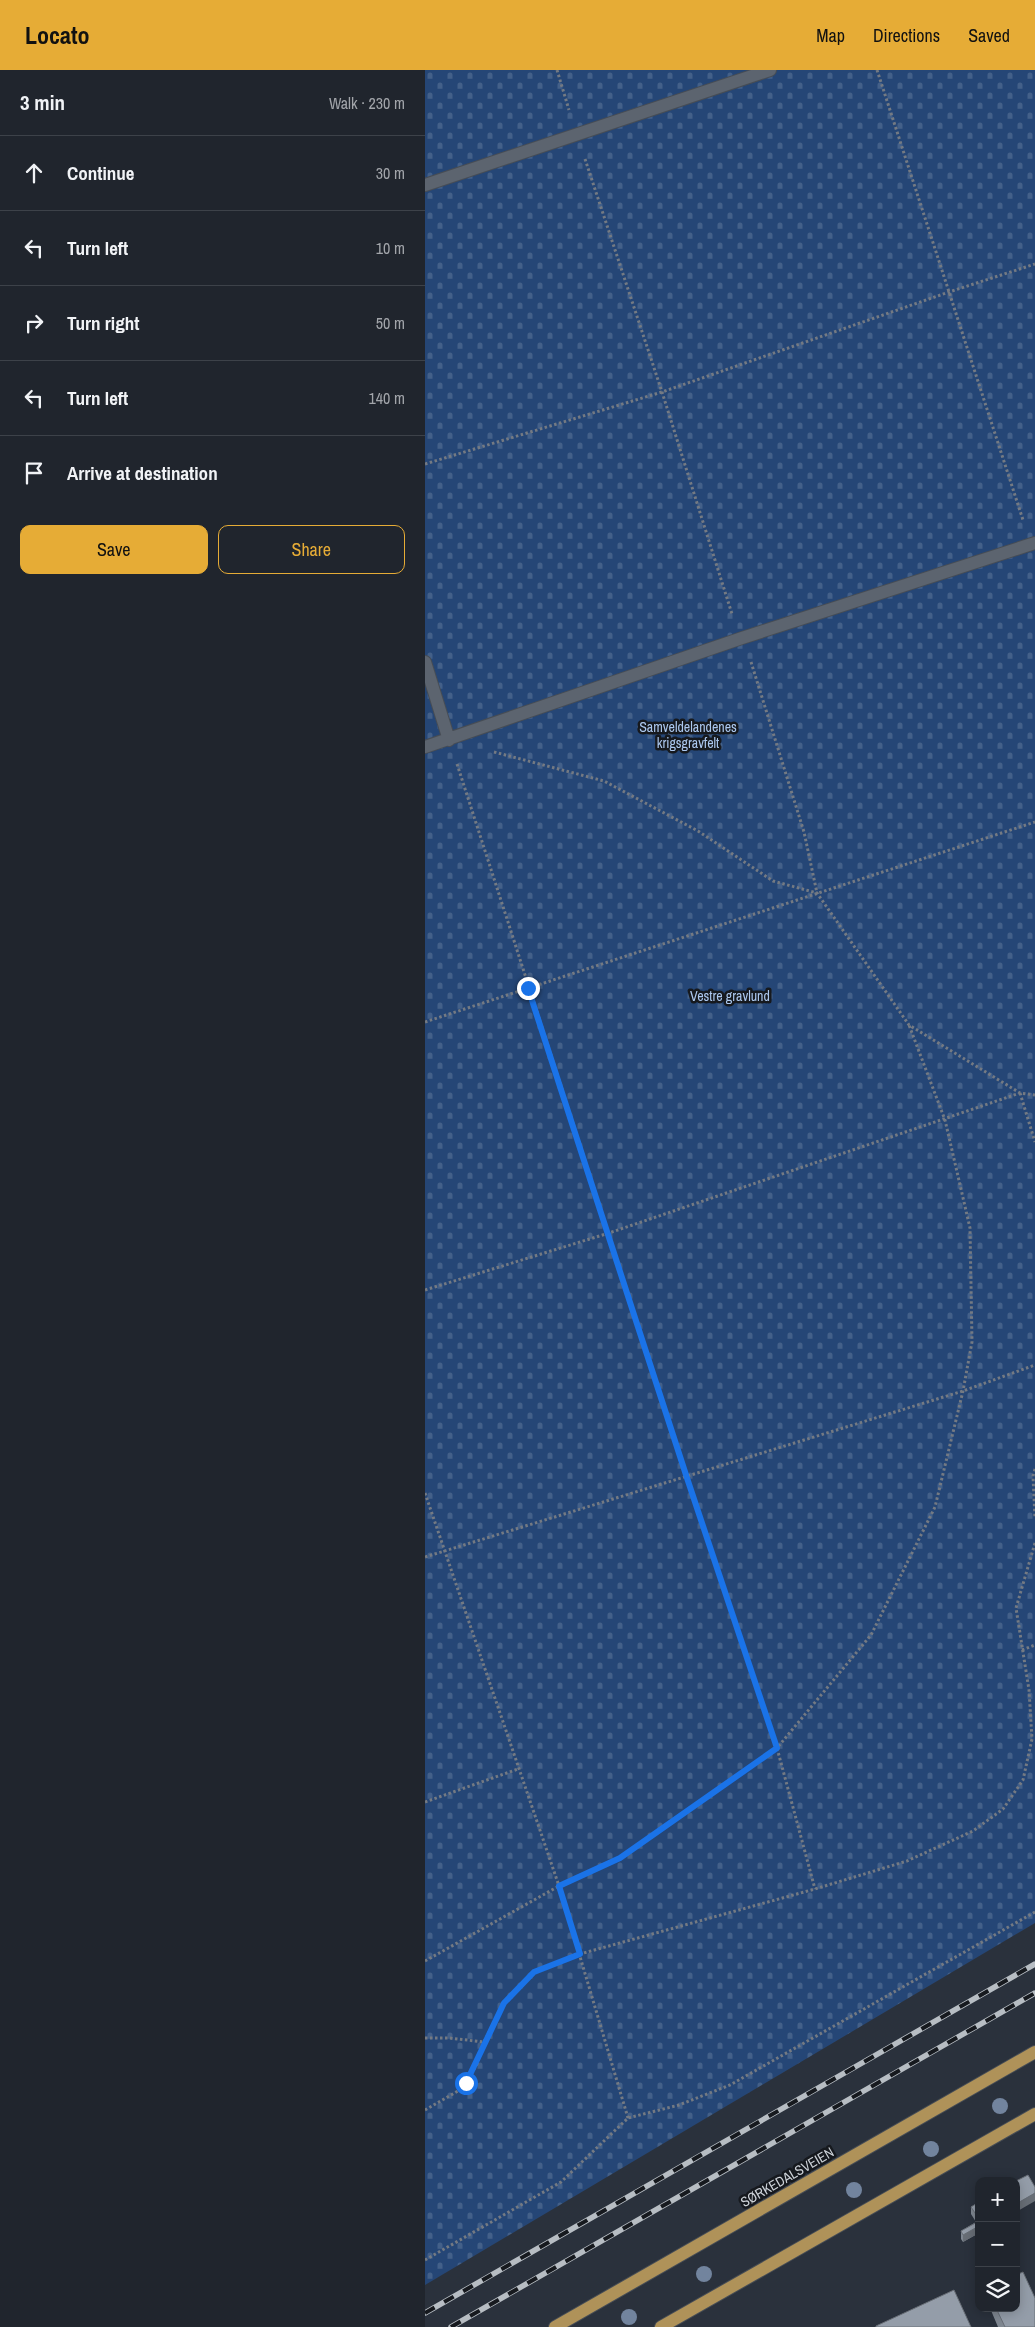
<!DOCTYPE html>
<html lang="en">
<head>
<meta charset="utf-8">
<style>
	:root { --surface:#20252d; --page:#282d35; --text:#f1f3f6; --muted:#a2a5aa; --line:#3d4249; --accent:#e6ac36 }
	body { margin:0; font-family:"Archivo Narrow",sans-serif; background:var(--page); color:var(--text) }
	.controls { position:absolute; right:15px; bottom:15px; display:grid; overflow:hidden; border-radius:10px; box-shadow:0 2px 12px #0003 }
	.controls button { width:45px; height:45px; display:grid; place-items:center; padding:0; border:0; border-bottom:1px solid var(--line); background:var(--surface); color:var(--text); font:25px sans-serif }
	.stop { position:absolute; width:15px; height:15px; margin:-11px; border:4px solid #1a73e8; border-radius:50%; background:#fff }
	.stop.end { background:#1a73e8; border-color:#fff; box-shadow:0 1px 5px #0008 }
	.list { margin:0; padding:0; list-style:none }
	h2 { display:flex; justify-content:space-between; align-items:center; height:65px; margin:0; padding:0 20px; font-size:21px }
	h2 small { font-size:16px; font-weight:400; color:var(--muted) }
	.list li { display:grid; grid-template-columns:32px 1fr auto; gap:15px; align-items:center; box-sizing:border-box; height:75px; padding:0 20px; border-top:1px solid var(--line) }
	.list b { display:block; font-size:19px; white-space:nowrap }
	.list em { font-size:16px; font-style:normal; color:var(--muted) }
	.actions { display:flex; gap:10px; padding:15px 20px }
	.actions a { flex:1; padding:11px 0; border:1px solid var(--accent); border-radius:10px; text-align:center; font-size:18px; color:var(--accent) }
	.actions .main { background:var(--accent); color:#111 }
	.icon { flex:none; width:28px; height:28px; fill:none; stroke:currentColor; stroke-width:2; stroke-linecap:round; stroke-linejoin:round }
	.map { position:relative; flex:none; width:610px; height:2257px; overflow:hidden }
	header { display:flex; align-items:center; gap:30px; box-sizing:border-box; height:70px; padding:0 25px; background:var(--accent); color:#111 }
	header strong { font-size:24px }
	nav { display:flex; gap:28px; margin-inline-start:auto; font-size:18px }
	main { display:flex }
	aside { flex:1; background:var(--surface) }
	.map>svg:first-child { display:block }
	.cemetery { fill:url(#cemetery-stones) }
	.lines { fill:none; stroke-linecap:round; stroke-linejoin:round }
	.minor-casing { stroke:#474d55; stroke-width:14 }
	.major-casing { stroke:#474d55; stroke-width:14 }
	.path { stroke:#747a83; stroke-width:3; stroke-dasharray:2.5 2.5; stroke-linecap:butt }
	.minor { stroke:#5c646f; stroke-width:12 }
	.major { stroke:#af9259; stroke-width:12 }
	.rail-casing { stroke:#b7bdc3; stroke-width:5.5 }
	.rail { stroke:#16191e; stroke-width:4; stroke-dasharray:11; stroke-linecap:butt }
	.tree { fill:#72849e }
	.wall { fill:#7f8791 }
	.shaded-wall { fill:#686e76 }
	.building { fill:#949da9; stroke:#686e76 }
	.route { stroke:#1a73e8; stroke-width:6 }
	.labels { text-anchor:middle; dominant-baseline:central; stroke-width:5; stroke-linejoin:round; paint-order:stroke }
	.park-label { font-size:14px; fill:#acc8ef; stroke:#16191e }
	.street-label { font-size:14px; fill:#cdd2d8; stroke:#16191e }
</style>
</head>
<body>
<header>
<strong>Locato</strong>
<nav><a>Map</a><a>Directions</a><a>Saved</a></nav>
</header>
<main>
<aside>
<h2>3 min<small>Walk · 230 m</small></h2>
<ul class="list">
<li><svg class="icon" aria-label="ahead" viewBox="0 0 24 24"><path d="M12 20V5M6 11l6-6 6 6"/></svg><div><b>Continue</b></div><em>30 m</em></li>
<li><svg class="icon" aria-label="left" viewBox="0 0 24 24"><path d="M17 20v-9H6M10 6l-5 5 5 5"/></svg><div><b>Turn left</b></div><em>10 m</em></li>
<li><svg class="icon" aria-label="right" viewBox="0 0 24 24"><path d="M7 20v-9h11M14 6l5 5-5 5"/></svg><div><b>Turn right</b></div><em>50 m</em></li>
<li><svg class="icon" aria-label="left" viewBox="0 0 24 24"><path d="M17 20v-9H6M10 6l-5 5 5 5"/></svg><div><b>Turn left</b></div><em>140 m</em></li>
<li><svg class="icon" aria-label="arrive" viewBox="0 0 24 24"><path d="M6 21V4h12l-3 4 3 4H6"/></svg><div><b>Arrive at destination</b></div></li>
</ul>
<div class="actions"><a class="main">Save</a><a>Share</a></div>
</aside>
<div class="map">
<svg width="610" height="2257" viewBox="0 0 610 2257">
	<defs>
		<pattern id="cemetery-stones" width="16" height="16" patternUnits="userSpaceOnUse" patternTransform="scale(1.25)"><rect width="16" height="16" fill="#254676"/><path d="M2 7V4a2 2 0 0 1 4 0v3zM10 15v-3a2 2 0 0 1 4 0v3z" fill="#436089"/></pattern>
	</defs>
	<rect width="100%" height="100%" fill="#2a313c"/>
	<path class="cemetery" d="M0 0H610V1853L0 2215Z"/>
	<g class="lines">
		<g class="minor-casing">
			<path id="minor" d="M0 115 345 0
				M0 592 24 670
				M0 677 317 568 610 473"/>
		</g>
		<g class="major-casing">
			<path id="major" d="M130 2257 610 1982
				M236 2257 610 2044"/>
		</g>
		<path class="path" d="M132 0 144 40
			M452 0 598 450
			M160 89 237 322 307 544
			M0 394 237 322 524 222 610 194
			M326 592 379 762 392 823
			M69 682 179 711 273 761 348 811 392 823 484 955 595 1023 610 1025
			M32 694 262 1407 352 1678 390 1819
			M0 952 610 752
			M595 1023 610 1072
			M0 1220 184 1163 595 1023
			M610 1399 608 1406 610 1448
			M0 1423 134 1816 203 2048
			M0 1487 538 1321 610 1295
			M597 1580 610 1575
			M0 1732 93 1699
			M0 1891 134 1816 195 1789 352 1678 446 1565 510 1437 538 1321 547 1272 545 1158 520 1050 484 955
			M0 1968H24L59 1972
			M0 2040 33 2021 41 2013 52 1994 59 1972 79 1933 109 1902 155 1884 390 1819 482 1791 548 1761 578 1739 598 1710 607 1669 604 1620 591 1538 610 1473
			M0 2190 136 2112 203 2048 254 2035 305 2015 610 1842"/>
		<use href="#minor" class="minor"/>
		<use href="#major" class="major"/>
		<g class="rail-casing">
			<path id="rail" d="M0 2243 610 1894
				M26 2257 610 1923"/>
		</g>
		<use href="#rail" class="rail"/>
	</g>
	<g class="tree">
		<circle cx="575" cy="2036" r="8"/>
		<circle cx="506" cy="2079" r="8"/>
		<circle cx="429" cy="2120" r="8"/>
		<circle cx="279" cy="2204" r="8"/>
		<circle cx="204" cy="2247" r="8"/>
	</g>
	<path class="wall" d="M554 2132V2163L538 2172 536 2169V2161L551 2152 546 2144V2137Z
		M565 2238H591L610 2257H573Z"/>
	<path class="shaded-wall" d="M610 2123V2131L591 2142V2134Z
		M554 2156V2163L538 2172V2165Z"/>
	<path class="building" d="M603 2105 610 2117V2123L591 2134V2111Z
		M554 2132V2149L546 2137Z
		M554 2151V2156L538 2165 536 2161Z
		M598 2202 610 2228V2257H580L571 2238H591V2205Z
		M529 2220 546 2257H451V2256Z"/>
	<g class="lines">
		<path class="route" d="M41 2013 79 1933 109 1902 155 1884 134 1816 195 1788 352 1678 262 1408 103 918"/>
	</g>
	<g class="labels">
		<g class="park-label">
			<text x="263" y="657">Samveldelandenes<tspan x="263" dy="16">krigsgravfelt</tspan></text>
			<text x="305" y="926">Vestre gravlund</text>
		</g>
		<g class="street-label">
			<text transform="translate(362 2107) rotate(-30)">SØRKEDALSVEIEN</text>
		</g>
	</g>
</svg>
<div class="controls">
<button>+</button>
<button>−</button>
<button><svg class="icon" aria-label="layers" viewBox="0 0 24 24"><path d="M12 4l9 5-9 5-9-5zM3 14l9 5 9-5"/></svg></button>
</div>
<div class="stop" style="left:41px;top:2013px"></div>
<div class="stop end" style="left:103px;top:918px"></div>
</div>
</main>
</body>
</html>
